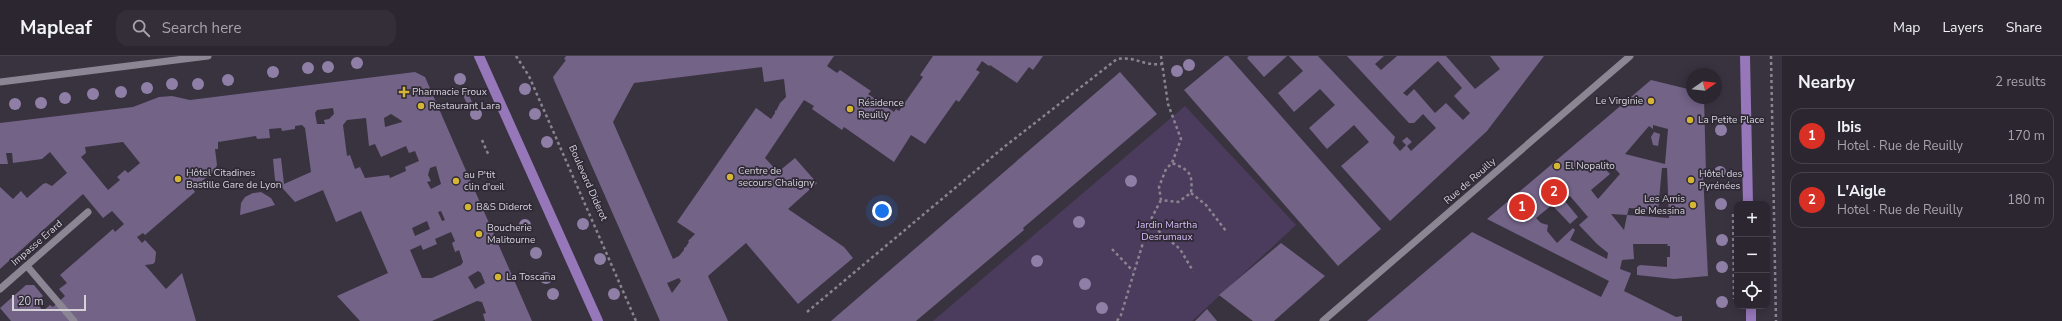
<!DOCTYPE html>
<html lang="en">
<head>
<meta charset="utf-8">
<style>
	:root { --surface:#2b2630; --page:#332e38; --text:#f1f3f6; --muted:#a6a5ab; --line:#47434c; --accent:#d93025 }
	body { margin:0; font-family:"Nunito Sans",sans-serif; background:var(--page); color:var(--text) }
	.controls { position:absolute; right:12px; bottom:12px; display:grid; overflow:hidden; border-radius:8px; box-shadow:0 2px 10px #0003 }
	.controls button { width:36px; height:36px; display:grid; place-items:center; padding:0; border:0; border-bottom:1px solid var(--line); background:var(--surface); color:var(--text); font:20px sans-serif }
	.compass { position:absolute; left:1686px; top:12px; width:36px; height:36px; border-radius:50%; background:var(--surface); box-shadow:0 2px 10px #0003; rotate:76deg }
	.scale { position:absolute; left:12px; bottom:10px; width:74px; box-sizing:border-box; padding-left:4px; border:2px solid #d4d1d9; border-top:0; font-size:11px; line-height:14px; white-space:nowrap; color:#d4d1d9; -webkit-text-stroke:3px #2f2936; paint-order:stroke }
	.you { position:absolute; left:882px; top:155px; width:14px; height:14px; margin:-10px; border:3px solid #fff; border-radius:50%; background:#1a73e8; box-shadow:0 0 0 6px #1a73e833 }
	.badge { display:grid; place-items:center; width:26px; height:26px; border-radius:50%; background:var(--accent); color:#fff; font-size:13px; font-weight:700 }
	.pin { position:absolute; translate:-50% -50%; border:2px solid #fff; box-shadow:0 1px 4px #0006 }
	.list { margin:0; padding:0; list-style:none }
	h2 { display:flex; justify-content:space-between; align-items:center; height:52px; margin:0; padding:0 16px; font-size:17px }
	h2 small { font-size:13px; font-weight:400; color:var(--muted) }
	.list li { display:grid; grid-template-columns:26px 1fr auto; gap:12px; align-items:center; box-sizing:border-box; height:56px; margin:0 8px 8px; padding:0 8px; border:1px solid var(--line); border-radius:12px }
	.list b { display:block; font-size:15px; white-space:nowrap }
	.list p { margin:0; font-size:13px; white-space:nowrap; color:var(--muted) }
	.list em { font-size:13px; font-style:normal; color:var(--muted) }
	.icon { flex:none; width:22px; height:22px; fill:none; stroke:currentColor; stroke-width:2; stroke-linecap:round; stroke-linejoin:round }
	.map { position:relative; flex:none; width:1782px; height:265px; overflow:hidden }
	header { display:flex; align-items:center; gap:24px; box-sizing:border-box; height:56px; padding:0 20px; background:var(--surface); border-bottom:1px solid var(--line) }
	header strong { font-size:19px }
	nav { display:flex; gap:22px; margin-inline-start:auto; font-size:14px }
	.search { width:280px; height:36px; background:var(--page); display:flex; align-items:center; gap:10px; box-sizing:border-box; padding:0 14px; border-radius:12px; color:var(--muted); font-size:15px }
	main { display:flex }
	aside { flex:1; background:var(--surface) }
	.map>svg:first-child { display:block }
	.green { fill:#4b3c5d }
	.building { fill:#736387; fill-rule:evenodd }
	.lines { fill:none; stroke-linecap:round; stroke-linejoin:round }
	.path { stroke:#89848f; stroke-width:2.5; stroke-dasharray:3 3; stroke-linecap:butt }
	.minor { stroke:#8b8594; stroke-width:7 }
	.major { stroke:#9677ba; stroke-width:10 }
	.tree { fill:#8f7ea5 }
	.poi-dot { fill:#d5b534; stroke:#2f2936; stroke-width:1.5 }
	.labels { text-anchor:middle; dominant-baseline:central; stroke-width:3.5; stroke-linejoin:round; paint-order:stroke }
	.poi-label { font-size:10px; fill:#d4d1d9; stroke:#2f2936; text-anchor:start }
	.street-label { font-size:10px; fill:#d4d1d9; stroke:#2f2936 }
	.park-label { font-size:10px; fill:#d6bbf8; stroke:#2f2936 }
</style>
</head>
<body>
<header>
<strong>Mapleaf</strong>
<div class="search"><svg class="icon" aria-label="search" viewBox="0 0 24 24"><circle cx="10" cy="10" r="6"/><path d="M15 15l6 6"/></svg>Search here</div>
<nav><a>Map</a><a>Layers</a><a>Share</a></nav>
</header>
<main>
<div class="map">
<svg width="1782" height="265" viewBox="0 0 1782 265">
	<rect width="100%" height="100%" fill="#393340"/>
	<path class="green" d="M1185 50 1296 169 1192 265H933Z"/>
	<path class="building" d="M566 0H834L827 10 837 17 840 14 871 35 868 38 894 56 896 53 899 55 923 21 920 19 933 0H1043L1033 14 1029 11 1017 27 990 9 989 10 982 5 976 14 980 16 959 46 956 44 925 88 911 79 894 106 844 71 842 74 812 53 814 50 804 44 765 102 778 116 795 102 817 127 788 153 844 191 853 202 798 248 746 187 708 220 728 265H660L554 24 553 21 566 4 564 3ZM762 11 764 26 784 23 786 41 780 47 776 55 775 54V57L771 63 756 52 677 166 695 178 688 185 689 186 685 192 684 191V194L679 200 673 203 613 66 634 27ZM679 222 681 225 672 237 667 227Z
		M1225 0H1228L1381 173 1338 210 1184 34Z
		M1249 0H1287L1264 21 1247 2Z
		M1289 0H1318L1395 81 1393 87 1400 95 1406 89 1402 85 1407 81 1412 86 1407 90 1411 95 1436 72 1423 58 1414 67H1409L1347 0H1384L1375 8 1381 14 1397 0H1446L1475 33 1500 13 1490 0H1544L1487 75 1390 165 1341 110 1369 86 1354 69 1327 93 1309 72 1335 49 1320 33 1294 56 1278 37 1303 15ZM1438 5 1462 32 1454 40 1470 57 1463 64 1446 47 1435 57 1414 33 1407 40 1403 37Z
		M415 16 425 21 532 265H485L483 258 486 257 482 246 477 245 432 265H360L337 240 388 217 361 155 336 166 323 134 295 146 275 124 273 103 281 102 284 128 311 116 305 72 302 69 295 70V73L282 75 281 72 269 73 270 82 257 83 256 80 218 86V93H215L217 109 214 115 193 133 195 136 145 179 143 177 137 181 142 187 145 184 156 196 155 206 153 208 145 209 166 233 182 217 196 265H11L0 252 26 229H34L43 240 36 246 43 255 50 249 53 251 65 240 59 233 67 227 60 219 113 173 115 176 124 168 112 155 103 162 83 138 0 213V131L13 143 21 135 27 142 43 128 46 127 52 130 67 117 50 96 42 103 13 107 12 97H6L8 108H0V67L133 51 159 41 172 40 190 44ZM333 52 334 58 329 63 324 64 325 68H317L315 57 317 54ZM391 58 402 65V66L385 71 384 62ZM366 62 369 90 375 88 381 101 406 90 409 97 415 95 419 105 405 111 406 115 390 122 389 119 365 122 360 111 355 113 350 99 347 100 343 69 347 64ZM123 86 140 107 128 117 125 114 117 121 120 124 108 134 81 101 86 97 85 91ZM436 110 441 128 431 133 427 126 431 125 428 119 430 112ZM441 155 445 164 442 165 438 156ZM427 165 430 173 415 180 412 172ZM451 176 455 185 452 187 455 196 459 194 463 206 461 209 432 222H422L410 194 421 189 423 194 437 188 435 183ZM478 215 481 217 485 227 475 233 468 221Z
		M1120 16 1157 58 1023 172 1024 174 916 265H831Z
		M1651 24 1692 34V42H1704L1706 118H1703L1708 220 1674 223 1637 219V211L1640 209 1667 211V201H1670V190H1667L1668 188H1633L1634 203 1622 204 1620 213 1631 217 1624 235 1676 261 1682 260V265H1367L1472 176 1601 241 1609 225 1487 163ZM1653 69 1668 73 1665 108 1625 98 1649 70 1653 73ZM1606 103 1620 118 1598 143 1591 134 1610 118 1606 114 1609 111 1604 105ZM1662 112H1667L1669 162 1627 159 1624 174 1611 158 1627 159 1629 152 1658 154ZM1570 140 1588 161 1579 169 1597 188 1608 197 1607 203 1570 184 1575 174 1573 172 1557 187 1547 175 1548 169 1541 167 1536 162 1552 149 1570 168 1578 161 1564 144Z
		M467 35 472 46 467 48 462 37Z
		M1654 76 1660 78 1658 90 1653 89 1651 81Z
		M261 136 271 142 275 149 240 159 241 147 245 141 253 137Z
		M1281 187 1325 220 1274 265H1253L1219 239Z
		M1207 253 1217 265H1195Z"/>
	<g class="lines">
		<path class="path" d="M516 0 529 20 636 265
			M1161 0 1168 48 1181 83 1172 107 1166 113 1159 131 1161 144 1178 146 1191 137C1193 118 1190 114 1172 107
			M1771 0 1776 265
			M482 84 489 100
			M1191 137 1206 149 1226 175
			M1733 158 1734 243
			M1149 167 1180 193 1193 215
			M1112 193 1133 215
			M807 256 1004 91 1117 3C1135 0 1143 10 1162 8
			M1117 265 1121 259 1149 167 1161 144"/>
		<path class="minor" d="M0 26 208 0
			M27 210 74 265
			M0 233 88 156
			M1323 265 1630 0"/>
		<path class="major" d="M479 0 598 265
			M1745 0 1748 148
			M1751 250V265"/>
	</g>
	<g class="tree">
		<circle cx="357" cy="7" r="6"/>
		<circle cx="1189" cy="9" r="6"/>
		<circle cx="328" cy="11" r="6"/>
		<circle cx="308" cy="12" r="6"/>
		<circle cx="1177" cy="15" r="6"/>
		<circle cx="273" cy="16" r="6"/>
		<circle cx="460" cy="23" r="6"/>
		<circle cx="228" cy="24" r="6"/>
		<circle cx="172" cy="28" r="6"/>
		<circle cx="198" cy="28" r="6"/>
		<circle cx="147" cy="32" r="6"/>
		<circle cx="525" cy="33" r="6"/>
		<circle cx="121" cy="36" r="6"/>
		<circle cx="93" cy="38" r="6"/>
		<circle cx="65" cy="42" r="6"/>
		<circle cx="41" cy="47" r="6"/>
		<circle cx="15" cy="48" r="6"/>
		<circle cx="476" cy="58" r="6"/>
		<circle cx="535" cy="58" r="6"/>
		<circle cx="1721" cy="74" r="6"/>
		<circle cx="547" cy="86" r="6"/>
		<circle cx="1720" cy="116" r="6"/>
		<circle cx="1131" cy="125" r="6"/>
		<circle cx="1721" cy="148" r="6"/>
		<circle cx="1079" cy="166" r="6"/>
		<circle cx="583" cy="168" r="6"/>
		<circle cx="525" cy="169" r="6"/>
		<circle cx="1722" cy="184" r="6"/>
		<circle cx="536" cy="197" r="6"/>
		<circle cx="600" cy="203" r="6"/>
		<circle cx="1037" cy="205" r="6"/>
		<circle cx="1722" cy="211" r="6"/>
		<circle cx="546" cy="222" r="6"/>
		<circle cx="1085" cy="228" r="6"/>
		<circle cx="553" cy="238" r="6"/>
		<circle cx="614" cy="238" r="6"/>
		<circle cx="1722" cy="246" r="6"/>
		<circle cx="1102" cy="252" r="6"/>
	</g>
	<g class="poi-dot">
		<path d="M402 30h4v4h4v4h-4v4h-4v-4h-4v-4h4z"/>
		<circle cx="1651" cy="45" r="4"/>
		<circle cx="421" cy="50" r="4"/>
		<circle cx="850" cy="53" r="4"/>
		<circle cx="1690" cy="64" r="4"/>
		<circle cx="1557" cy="110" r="4"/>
		<circle cx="730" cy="121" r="4"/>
		<circle cx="178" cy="123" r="4"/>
		<circle cx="1691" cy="124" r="4"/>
		<circle cx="456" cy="125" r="4"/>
		<circle cx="1693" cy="149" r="4"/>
		<circle cx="468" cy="151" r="4"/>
		<circle cx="479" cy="178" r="4"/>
		<circle cx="498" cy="221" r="4"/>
	</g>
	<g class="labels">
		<g class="poi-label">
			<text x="412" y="36">Pharmacie Froux</text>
			<text x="1643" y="45" text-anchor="end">Le Virginie</text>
			<text x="858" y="47">Résidence<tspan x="858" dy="12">Reuilly</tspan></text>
			<text x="429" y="50">Restaurant Lara</text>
			<text x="1698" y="64">La Petite Place</text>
			<text x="1565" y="110">El Nopalito</text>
			<text x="738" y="115">Centre de<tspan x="738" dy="12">secours Chaligny</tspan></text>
			<text x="186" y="117">Hôtel Citadines<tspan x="186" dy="12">Bastille Gare de Lyon</tspan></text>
			<text x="1699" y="118">Hôtel des<tspan x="1699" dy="12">Pyrénées</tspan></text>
			<text x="464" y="119">au P'tit<tspan x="464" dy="12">clin d'œil</tspan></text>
			<text x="1685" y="143" text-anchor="end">Les Amis<tspan x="1685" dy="12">de Messina</tspan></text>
			<text x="476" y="151">B&amp;S Diderot</text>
			<text x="487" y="172">Boucherie<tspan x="487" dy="12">Malitourne</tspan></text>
			<text x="506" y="221">La Toscana</text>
		</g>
		<g class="street-label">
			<text transform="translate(1470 125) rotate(-41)">Rue de Reuilly</text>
			<text transform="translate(588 127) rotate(66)">Boulevard Diderot</text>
			<text transform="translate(37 187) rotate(-41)">Impasse Erard</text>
		</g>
		<g class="park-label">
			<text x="1167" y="169">Jardin Martha<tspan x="1167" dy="12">Desrumaux</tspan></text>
		</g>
	</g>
</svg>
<div class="controls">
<button>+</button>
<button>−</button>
<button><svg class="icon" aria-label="locate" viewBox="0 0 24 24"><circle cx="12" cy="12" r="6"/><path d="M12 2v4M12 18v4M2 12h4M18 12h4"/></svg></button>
</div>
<svg class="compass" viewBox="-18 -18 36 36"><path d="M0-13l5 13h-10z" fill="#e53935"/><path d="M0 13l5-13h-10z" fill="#a6a5ab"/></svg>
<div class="scale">20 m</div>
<div class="you"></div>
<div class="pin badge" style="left:1522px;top:151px">1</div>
<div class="pin badge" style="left:1554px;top:136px">2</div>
</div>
<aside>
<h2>Nearby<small>2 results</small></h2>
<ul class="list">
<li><span class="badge">1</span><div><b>Ibis</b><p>Hotel · Rue de Reuilly</p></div><em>170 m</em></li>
<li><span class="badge">2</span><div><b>L'Aigle</b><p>Hotel · Rue de Reuilly</p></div><em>180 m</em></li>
</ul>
</aside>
</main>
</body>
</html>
